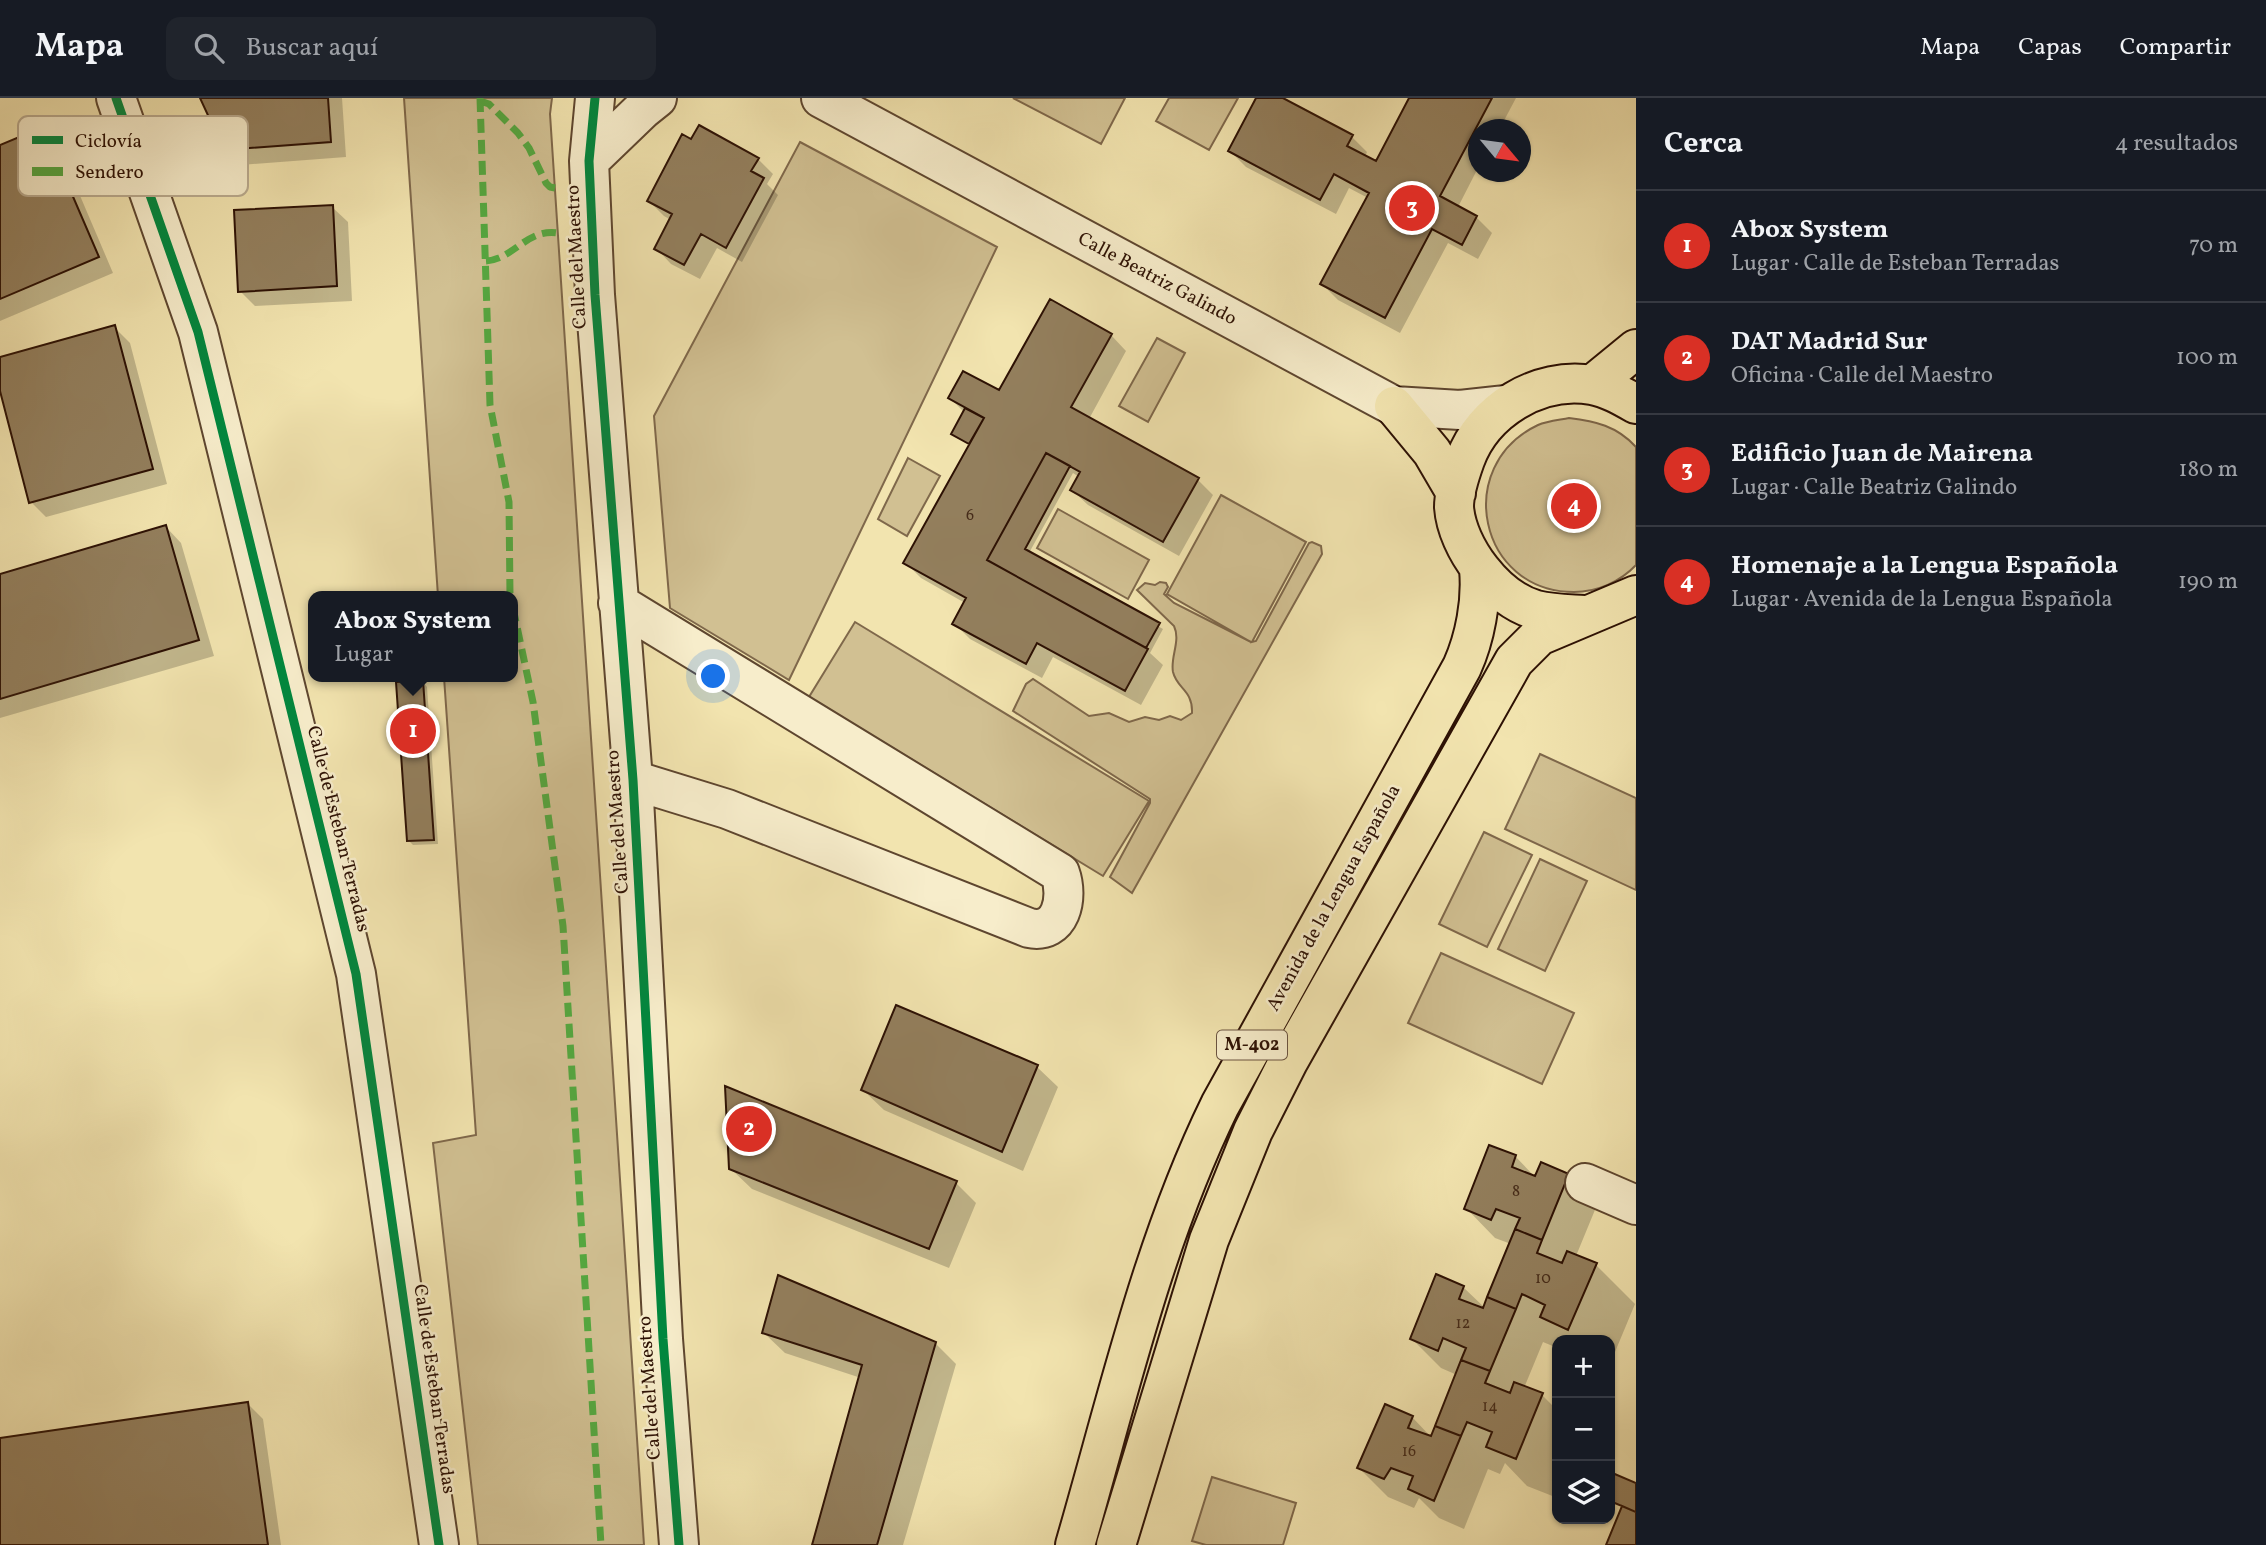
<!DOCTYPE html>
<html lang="es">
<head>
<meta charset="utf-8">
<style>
	:root { --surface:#171b24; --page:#20242c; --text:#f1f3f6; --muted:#9ea1a6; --line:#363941; --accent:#d93025 }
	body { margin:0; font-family:Vollkorn,serif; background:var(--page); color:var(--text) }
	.controls { position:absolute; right:21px; bottom:21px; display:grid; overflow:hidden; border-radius:14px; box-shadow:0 2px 5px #0004 }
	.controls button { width:63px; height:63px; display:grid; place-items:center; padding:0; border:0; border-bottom:2px solid var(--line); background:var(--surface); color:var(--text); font:35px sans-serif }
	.compass { position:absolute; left:1468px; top:21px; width:63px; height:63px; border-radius:50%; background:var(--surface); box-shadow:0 2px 5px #0004; rotate:119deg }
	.you { position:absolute; left:714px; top:579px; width:24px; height:24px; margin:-18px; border:5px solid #fff; border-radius:50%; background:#1a73e8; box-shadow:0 0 0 10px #1a73e833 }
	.badge { display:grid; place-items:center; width:46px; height:46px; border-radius:50%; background:var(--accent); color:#fff; font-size:23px; font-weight:700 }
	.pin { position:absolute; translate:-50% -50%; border:4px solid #fff; box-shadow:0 2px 7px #0006 }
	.popup { position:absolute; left:308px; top:493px; width:210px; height:91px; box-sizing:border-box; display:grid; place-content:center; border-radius:14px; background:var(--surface); filter:drop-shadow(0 2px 5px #0005); font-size:23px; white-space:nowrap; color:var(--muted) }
	.popup b { font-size:26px; color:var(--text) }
	.popup::after { content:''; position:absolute; left:50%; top:100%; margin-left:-14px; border:14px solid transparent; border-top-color:var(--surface) }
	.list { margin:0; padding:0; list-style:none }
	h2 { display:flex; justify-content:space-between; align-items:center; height:91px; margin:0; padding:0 28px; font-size:30px }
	h2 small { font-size:23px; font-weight:400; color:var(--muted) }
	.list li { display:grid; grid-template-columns:46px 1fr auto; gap:21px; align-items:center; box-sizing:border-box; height:112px; padding:0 28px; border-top:2px solid var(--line) }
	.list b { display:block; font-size:26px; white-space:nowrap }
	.list p { margin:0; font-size:23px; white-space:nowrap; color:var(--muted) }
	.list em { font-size:23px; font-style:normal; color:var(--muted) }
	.icon { flex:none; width:38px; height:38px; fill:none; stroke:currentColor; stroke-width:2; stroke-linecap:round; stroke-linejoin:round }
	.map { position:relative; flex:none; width:1636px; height:1447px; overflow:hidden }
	header { display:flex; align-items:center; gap:42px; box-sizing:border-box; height:98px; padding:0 35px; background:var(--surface); border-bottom:2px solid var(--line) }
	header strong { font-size:33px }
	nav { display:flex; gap:38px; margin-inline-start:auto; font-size:24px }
	.search { width:490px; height:63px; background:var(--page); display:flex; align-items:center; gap:18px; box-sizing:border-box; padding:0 24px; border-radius:14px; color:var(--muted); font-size:26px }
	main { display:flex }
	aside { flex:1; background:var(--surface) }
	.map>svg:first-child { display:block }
	.green { fill:#d1c092; stroke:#7f684b; stroke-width:2 }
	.shadow { fill:#0003 }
	.building { fill:#937f5d; stroke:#2d1104; stroke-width:2 }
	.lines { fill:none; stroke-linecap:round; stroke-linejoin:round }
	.minor-casing { stroke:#5e462f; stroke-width:42 }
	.highway-casing { stroke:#2d1104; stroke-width:42 }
	.minor { stroke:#f7edcb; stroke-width:38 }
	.highway { stroke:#f2e4af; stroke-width:38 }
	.quiet { stroke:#54a840; stroke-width:7; stroke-dasharray:14 7; stroke-linecap:butt }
	.cycleway-casing { stroke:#f7edcb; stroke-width:13 }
	.cycleway { stroke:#00873e; stroke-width:9 }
	.labels { text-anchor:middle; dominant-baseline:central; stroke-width:5; stroke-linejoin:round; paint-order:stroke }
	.number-label { font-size:16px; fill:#462c1a }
	.shield { fill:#f7edcb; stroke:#6a5340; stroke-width:2 }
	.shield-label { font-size:18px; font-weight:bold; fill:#2d1104 }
	.street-label { font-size:19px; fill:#2d1104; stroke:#f7edcb }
	.key { fill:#f7edcb; stroke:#baab8f; stroke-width:2 }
	.key-label { font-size:19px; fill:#2d1104 }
</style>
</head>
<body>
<header>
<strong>Mapa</strong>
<div class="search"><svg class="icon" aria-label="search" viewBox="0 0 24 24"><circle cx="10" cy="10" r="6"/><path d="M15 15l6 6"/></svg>Buscar aquí</div>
<nav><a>Mapa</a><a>Capas</a><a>Compartir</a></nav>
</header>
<main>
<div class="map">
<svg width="1636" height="1447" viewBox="0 0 1636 1447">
	<rect width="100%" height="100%" fill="#f2e4af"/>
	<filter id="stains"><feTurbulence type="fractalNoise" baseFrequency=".00286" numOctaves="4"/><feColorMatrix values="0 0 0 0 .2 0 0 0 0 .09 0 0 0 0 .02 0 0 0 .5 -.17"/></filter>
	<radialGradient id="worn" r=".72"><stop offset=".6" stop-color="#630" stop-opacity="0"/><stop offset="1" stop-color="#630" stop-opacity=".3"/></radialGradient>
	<path class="green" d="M404 0H552L550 16 644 1447H478L433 1045 476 1037 444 579H513V498H438Z
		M1013 0H1125L1101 46Z
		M1169 0H1238L1209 52 1156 23Z
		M800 44 997 149 789 582 670 510 654 318Z
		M1157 240 1185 255 1148 324 1119 308Z
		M1569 320C1595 323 1617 328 1636 349V467C1620 484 1597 494 1574 494 1479 494 1452 368 1538 327 1547 323 1559 322 1569 320Z
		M908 360 940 378 907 438 878 421Z
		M1221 397 1306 444 1252 544 1256 543 1309 445 1312 444 1321 448 1322 456 1132 795 1110 779 1150 705V701L1013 613 1026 586 1033 581 1089 618 1109 615 1129 624 1145 619 1159 622 1170 618 1181 622 1192 615C1193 592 1177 591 1173 574 1170 559 1181 543 1174 528L1137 492 1145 485 1155 487 1160 484 1166 485 1168 489 1164 496 1174 505 1251 544 1167 496Z
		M1058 411 1149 462 1128 501 1037 450Z
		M855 524 1149 703 1103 778 809 599Z
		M1540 656 1636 700V792L1505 731Z
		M1484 734 1532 757 1487 849 1439 826Z
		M1540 761 1587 783 1545 873 1498 851Z
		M1441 855 1574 915 1542 986 1408 925Z
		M1212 1379 1296 1405 1283 1447H1206L1192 1443Z"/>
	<path class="shadow" d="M201 0H342L346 59 241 67 225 51Z
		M1258 0H1279L1352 39 1367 54 1365 59 1376 65 1411 0H1516L1499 32H1478V70L1458 109 1476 119 1492 135 1478 161 1448 145 1400 235 1338 202 1322 186 1368 100 1349 90 1336 116 1246 69 1230 53Z
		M42 31 58 46 113 175 0 223V49Z
		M758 61 773 76 767 86 778 97 742 164 717 150 700 181 671 166 656 150 671 122 664 118 649 103Z
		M332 109 348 124 352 203 255 208 240 193Z
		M114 229 130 245 167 386 46 419 31 404 0 286V261Z
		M1111 237 1126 253 1089 321 1198 382 1213 397 1179 458 1088 407 1072 392 1079 379 1073 375 1029 455 1163 531 1150 555 1163 567 1141 607 1053 559 1042 580 970 541 954 525 965 505 921 480 906 465 970 348 953 336 965 315 950 300 1000 295Z
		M166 429 181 445 214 558 0 620V478Z
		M423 584 427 589 438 746 413 747 409 743Z
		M897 909 1037 969 1058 989 1023 1073 884 1012 863 992Z
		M1515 1058 1536 1080 1568 1078 1597 1107 1576 1158 1596 1167 1635 1206 1610 1266V1242H1565L1560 1238 1555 1249 1543 1244 1524 1290 1542 1297 1557 1312 1555 1399 1527 1388 1505 1365 1500 1376 1488 1371 1464 1431 1439 1420 1419 1400 1414 1410 1388 1399 1359 1370 1412 1319 1432 1340 1457 1277 1441 1270 1412 1241 1463 1189 1485 1210 1511 1146 1495 1140 1466 1110Z
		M731 1071 956 1085 976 1105 949 1170 752 1091Z
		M764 1235 935 1245 956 1266 903 1447H813L861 1280 785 1255Z
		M247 1305 263 1321 281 1447H0V1341Z"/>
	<path class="building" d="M200 0H328L331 44 224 52Z
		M1256 0H1283L1353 37 1347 48 1376 63 1409 0H1492L1440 98 1477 118 1462 147 1432 131 1385 220 1320 186 1369 95 1334 76 1320 102 1228 53Z
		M699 27 759 60 751 73 764 80 726 150 701 136 684 167 654 151 672 116 647 103 682 36 691 41Z
		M43 29 99 159 0 201V47Z
		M333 107 337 188 238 194 234 112Z
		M1050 201 1112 236 1071 309 1199 380 1163 444 1070 392 1080 374 1046 355 987 462 1148 551 1125 593 1037 545 1026 566 952 526 966 500 903 465 984 320 948 300 963 273 999 292Z
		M115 227 153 371 29 405 0 293V259Z
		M965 310 984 320 969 346 951 336Z
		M965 310 984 320 969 346 951 336Z
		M1046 355 1070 368 1025 451 1160 525 1146 550 987 462Z
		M166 427 199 542 0 601V476Z
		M423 582 434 742 407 743 396 584Z
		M896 907 1038 967 1002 1054 861 992Z
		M725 988 957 1083 929 1151 729 1071Z
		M1489 1047 1516 1057 1512 1069 1535 1078 1541 1064 1569 1076 1542 1142 1515 1131 1520 1120 1496 1111 1491 1122 1464 1111Z
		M1515 1131 1542 1142 1537 1155 1562 1165 1567 1153 1597 1165 1568 1232 1540 1219 1545 1207 1522 1196 1516 1211 1487 1199Z
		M1436 1176 1464 1188 1459 1201 1483 1210 1487 1199 1516 1211 1490 1273 1461 1262 1466 1250 1443 1240 1438 1253 1410 1241Z
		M778 1177 936 1244 877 1447H812L862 1267 762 1235Z
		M1461 1262 1490 1273 1485 1285 1510 1295 1514 1284 1543 1295 1516 1361 1486 1349 1492 1334 1467 1324 1461 1338 1435 1328Z
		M248 1304 268 1447H0V1340Z
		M1385 1306 1413 1318 1408 1330 1431 1338 1435 1328 1461 1338 1434 1403 1408 1391 1413 1378 1391 1370 1384 1381 1357 1370Z
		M1610 1374 1636 1385V1414L1610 1403Z
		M1622 1408 1636 1414V1447H1606Z"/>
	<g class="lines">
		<g class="minor-casing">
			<path id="minor" d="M116 0 198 234 356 876 439 1447
				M595 0 589 63 595 197 633 682 663 1241 679 1447
				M821 0 1394 308 1460 312 1506 307
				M589 63 642 12 657 0
				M618 505 1060 775C1069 800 1061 837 1029 830L727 711 633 682
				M1585 1085 1636 1107"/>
		</g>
		<g class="highway-casing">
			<path id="highway" d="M1592 287 1636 251
				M1394 308 1432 354 1456 395
				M1584 517C1568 516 1552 516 1536 512 1496 501 1457 450 1454 409 1454 394 1460 376 1465 362 1483 313 1538 278 1592 287 1608 290 1622 298 1636 306
				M1075 1447C1118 1299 1152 1146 1220 1007L1462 569C1475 540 1482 503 1479 471
				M1116 1447 1209 1142 1253 1033 1288 964 1514 563 1539 538 1636 497"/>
		</g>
		<use href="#minor" class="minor"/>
		<use href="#highway" class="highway"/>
		<path class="quiet" d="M480 0 490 307 509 404 510 498
			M480 3 489 6 518 35 529 50 546 85 550 89 555 90
			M486 163C514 161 527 130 558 135
			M513 510 533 604 563 828 601 1447"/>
		<g class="cycleway-casing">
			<path id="cycleway" d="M116 0 198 234 356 876 439 1447
				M595 0 589 63 595 197 633 682 663 1241 679 1447"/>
		</g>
		<use href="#cycleway" class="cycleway"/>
	</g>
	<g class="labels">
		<g class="number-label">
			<text x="970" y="418">6</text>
			<text x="1516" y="1094">8</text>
			<text x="1543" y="1181">10</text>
			<text x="1463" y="1226">12</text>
			<text x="1490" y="1309">14</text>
			<text x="1409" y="1354">16</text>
		</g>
		<rect class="shield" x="1217" y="932.5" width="70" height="29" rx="5"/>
		<g class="shield-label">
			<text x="1252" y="947">M-402</text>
		</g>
		<g class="street-label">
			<text transform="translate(577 159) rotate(-93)">Calle del Maestro</text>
			<text transform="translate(1157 181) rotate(28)">Calle Beatriz Galindo</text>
			<text transform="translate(618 724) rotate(-94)">Calle del Maestro</text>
			<text transform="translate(338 731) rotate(76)">Calle de Esteban Terradas</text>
			<text transform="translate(1334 800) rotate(-61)">Avenida de la Lengua Española</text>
			<text transform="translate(650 1290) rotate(-94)">Calle del Maestro</text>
			<text transform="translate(434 1291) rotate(82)">Calle de Esteban Terradas</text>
		</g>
	</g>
	<rect x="18" y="18" width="230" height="80" rx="10" class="key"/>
	<rect x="32" y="38" width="31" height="8" fill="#00873e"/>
	<rect x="32" y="69" width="31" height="9" fill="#54a840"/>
	<g class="key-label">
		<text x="75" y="49">Ciclovía</text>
		<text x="75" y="80">Sendero</text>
	</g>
	<rect width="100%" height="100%" filter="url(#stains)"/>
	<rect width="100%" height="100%" fill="url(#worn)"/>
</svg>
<div class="controls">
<button>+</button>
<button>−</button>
<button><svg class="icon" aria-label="layers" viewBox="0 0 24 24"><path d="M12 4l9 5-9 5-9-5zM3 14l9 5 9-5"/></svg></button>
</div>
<svg class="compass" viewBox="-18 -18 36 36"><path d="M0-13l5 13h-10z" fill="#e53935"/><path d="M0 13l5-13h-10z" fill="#9ea1a6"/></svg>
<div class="you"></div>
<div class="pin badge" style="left:413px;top:633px">1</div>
<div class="popup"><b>Abox System</b>Lugar</div>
<div class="pin badge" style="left:749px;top:1031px">2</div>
<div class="pin badge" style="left:1412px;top:110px">3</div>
<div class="pin badge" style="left:1574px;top:408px">4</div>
</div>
<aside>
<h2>Cerca<small>4 resultados</small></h2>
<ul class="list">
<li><span class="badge">1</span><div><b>Abox System</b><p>Lugar · Calle de Esteban Terradas</p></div><em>70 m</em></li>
<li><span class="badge">2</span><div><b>DAT Madrid Sur</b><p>Oficina · Calle del Maestro</p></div><em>100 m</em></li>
<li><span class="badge">3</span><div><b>Edificio Juan de Mairena</b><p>Lugar · Calle Beatriz Galindo</p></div><em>180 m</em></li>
<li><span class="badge">4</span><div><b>Homenaje a la Lengua Española</b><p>Lugar · Avenida de la Lengua Española</p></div><em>190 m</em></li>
</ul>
</aside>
</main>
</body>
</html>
